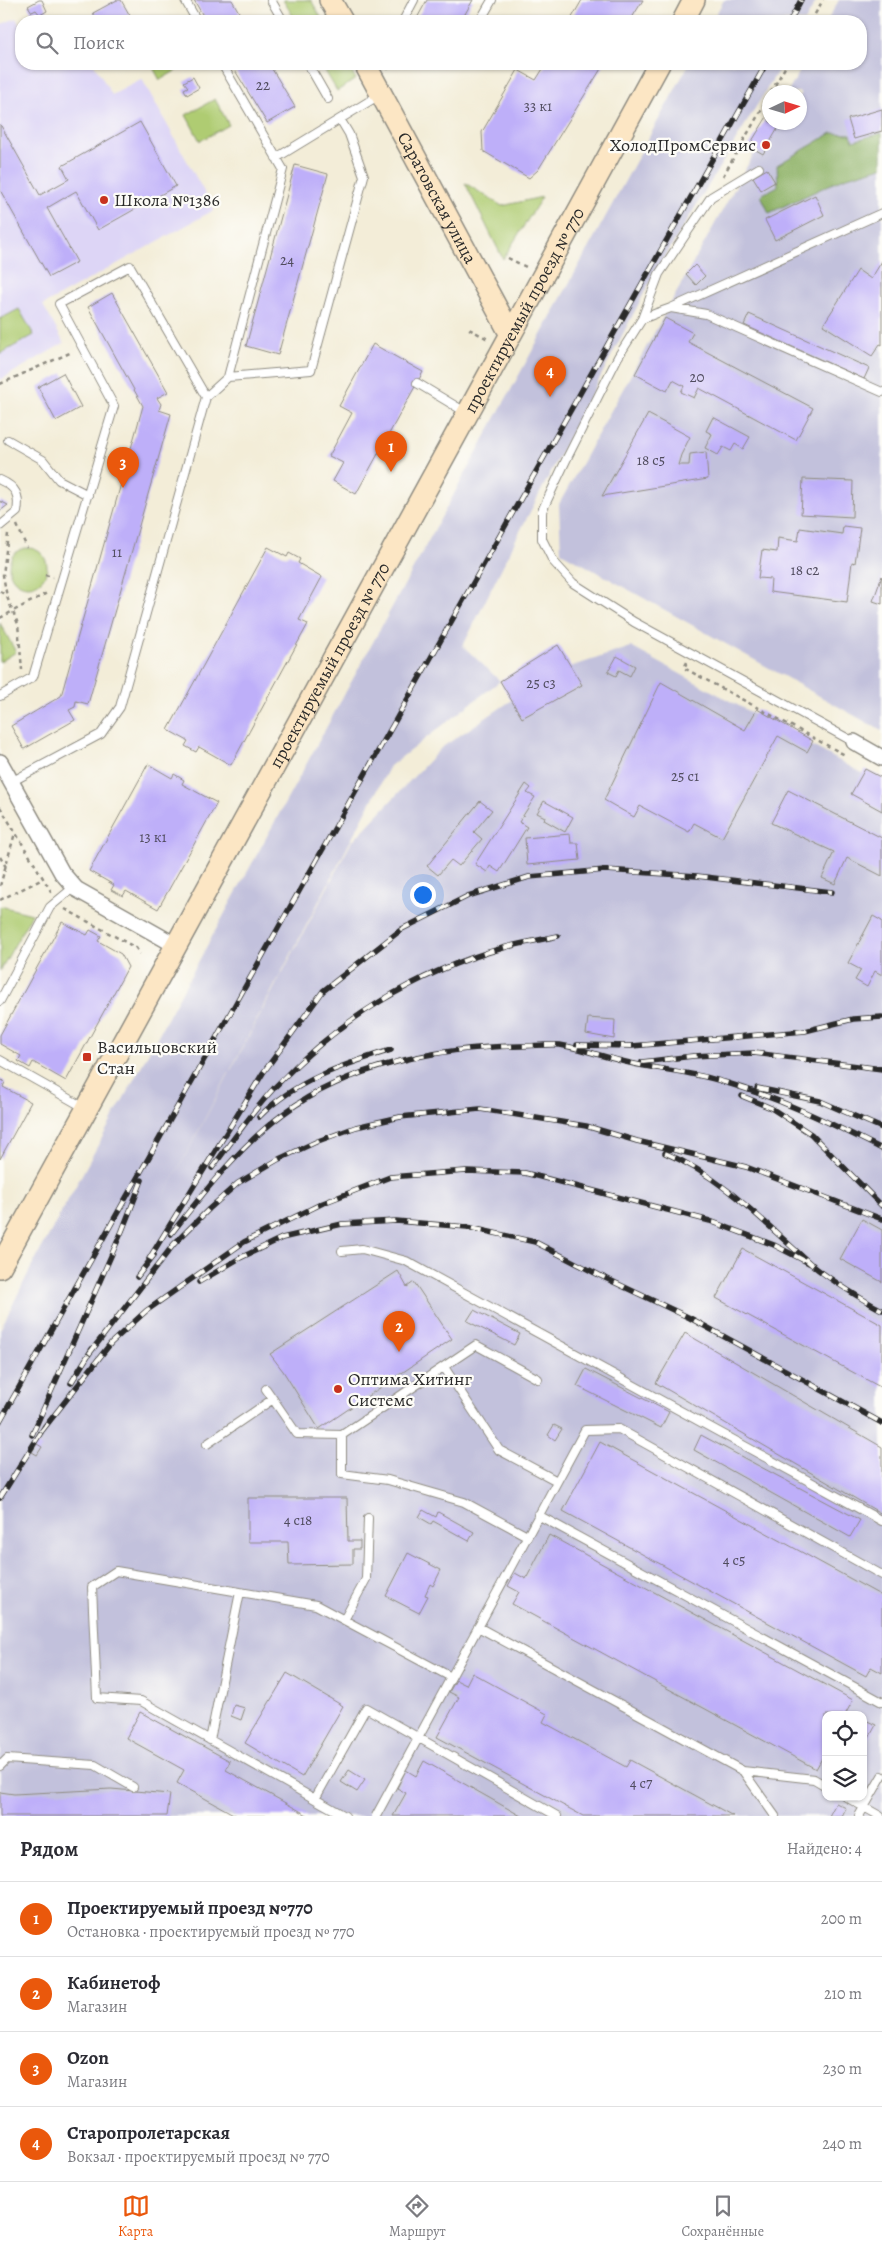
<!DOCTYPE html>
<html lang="ru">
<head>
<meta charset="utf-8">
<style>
	:root { --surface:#fff; --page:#f7f7f7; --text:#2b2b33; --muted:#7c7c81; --line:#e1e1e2; --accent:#ea580c }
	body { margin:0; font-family:Alegreya,serif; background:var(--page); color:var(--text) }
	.controls { position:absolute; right:15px; bottom:15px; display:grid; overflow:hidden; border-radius:10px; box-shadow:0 1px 4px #0004 }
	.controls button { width:45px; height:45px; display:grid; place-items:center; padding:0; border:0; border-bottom:1px solid var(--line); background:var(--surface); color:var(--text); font:25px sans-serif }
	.compass { position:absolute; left:762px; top:85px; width:45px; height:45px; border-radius:50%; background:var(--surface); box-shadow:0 1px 4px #0004; rotate:86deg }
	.you { position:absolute; left:422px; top:894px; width:18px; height:18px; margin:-12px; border:4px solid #fff; border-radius:50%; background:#1a73e8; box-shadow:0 0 0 8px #1a73e833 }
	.badge { display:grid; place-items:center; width:32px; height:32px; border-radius:50%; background:var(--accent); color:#fff; font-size:16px; font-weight:700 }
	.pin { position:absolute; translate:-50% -41px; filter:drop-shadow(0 1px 2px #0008) }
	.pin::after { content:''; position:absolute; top:26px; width:18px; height:15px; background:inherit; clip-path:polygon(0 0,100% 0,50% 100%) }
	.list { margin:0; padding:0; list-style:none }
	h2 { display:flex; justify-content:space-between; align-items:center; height:65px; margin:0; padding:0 20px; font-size:21px }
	h2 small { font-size:16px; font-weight:400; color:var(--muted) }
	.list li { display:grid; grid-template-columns:32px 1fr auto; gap:15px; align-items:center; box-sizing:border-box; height:75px; padding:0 20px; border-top:1px solid var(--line) }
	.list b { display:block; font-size:19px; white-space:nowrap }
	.list p { margin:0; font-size:16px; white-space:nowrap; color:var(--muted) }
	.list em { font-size:16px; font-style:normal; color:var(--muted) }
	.icon { flex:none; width:28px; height:28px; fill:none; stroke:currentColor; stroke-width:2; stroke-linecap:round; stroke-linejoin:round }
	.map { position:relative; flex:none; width:882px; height:1816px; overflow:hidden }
	.search { position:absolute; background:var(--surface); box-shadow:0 1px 4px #0004; left:15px; right:15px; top:15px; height:55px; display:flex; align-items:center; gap:12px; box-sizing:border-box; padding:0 18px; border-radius:20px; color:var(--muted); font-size:19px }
	.sheet { height:365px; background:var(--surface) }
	nav { display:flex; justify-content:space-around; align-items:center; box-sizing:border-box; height:70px; border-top:1px solid var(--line); background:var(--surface); font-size:14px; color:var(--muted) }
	nav a { display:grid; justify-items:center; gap:2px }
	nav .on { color:var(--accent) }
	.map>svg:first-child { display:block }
	.built { fill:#ddd5f6 }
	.industrial { fill:#c2c1dc; fill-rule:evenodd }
	.green { fill:#afcc72; stroke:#6d7c4e }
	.forest { fill:#8bb064; stroke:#5b6e48 }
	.building { fill:#beaff9 }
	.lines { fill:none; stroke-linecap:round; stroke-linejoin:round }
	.lane-casing { stroke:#8f8c82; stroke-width:10 }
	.street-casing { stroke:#8f8c82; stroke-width:18 }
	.secondary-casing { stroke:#8f8c82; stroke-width:24 }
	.path { stroke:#8f8c82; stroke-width:2.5; stroke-dasharray:4 4; stroke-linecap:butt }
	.lane { stroke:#fff; stroke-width:8 }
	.street { stroke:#fff; stroke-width:15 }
	.secondary { stroke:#fce6c4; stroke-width:21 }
	.rail-casing { stroke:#2b2b2b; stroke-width:5.5 }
	.rail { stroke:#fdfcf7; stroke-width:4; stroke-dasharray:11; stroke-linecap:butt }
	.poi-dot { fill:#c8321e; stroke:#fdfcf7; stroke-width:2 }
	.labels { text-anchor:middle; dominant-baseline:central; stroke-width:4.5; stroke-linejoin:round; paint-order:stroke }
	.number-label { font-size:15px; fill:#504c5e }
	.poi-label { font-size:18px; fill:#2b2b2b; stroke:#fdfcf7; text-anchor:start }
	.street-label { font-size:18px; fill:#2b2b2b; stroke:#fdfcf7 }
</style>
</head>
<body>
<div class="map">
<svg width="882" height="1816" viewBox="0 0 882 1816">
	<rect width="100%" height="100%" fill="#fdfcf7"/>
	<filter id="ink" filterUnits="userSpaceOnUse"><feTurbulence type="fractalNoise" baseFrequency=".02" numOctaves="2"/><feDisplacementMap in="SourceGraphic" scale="10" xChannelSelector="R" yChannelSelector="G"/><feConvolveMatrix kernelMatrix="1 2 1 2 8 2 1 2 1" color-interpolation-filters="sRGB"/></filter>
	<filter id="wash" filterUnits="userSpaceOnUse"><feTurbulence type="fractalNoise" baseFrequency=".0096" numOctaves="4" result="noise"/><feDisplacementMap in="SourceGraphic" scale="20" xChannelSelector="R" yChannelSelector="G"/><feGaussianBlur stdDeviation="1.12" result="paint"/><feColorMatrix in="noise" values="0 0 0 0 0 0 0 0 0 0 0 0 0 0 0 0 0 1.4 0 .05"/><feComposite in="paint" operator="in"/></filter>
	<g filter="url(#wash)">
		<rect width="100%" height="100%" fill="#f3edd8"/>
		<path class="built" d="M16 18 21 28V64H94L112 95 142 79 214 210 43 305 64 343 0 380V25Z"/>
		<path class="industrial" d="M724 0H817L805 21H712Z
			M839 0H882V731L561 552 559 504 771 123 800 122V92H788L804 64H861V21H827Z
			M689 64H782L651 280 518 535 463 646 500 681 390 766 152 1219 351 843 441 748 552 673 631 647 882 784V1816H0V1330L32 1266ZM826 1715H863V1797H826Z"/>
		<path class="green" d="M283 0H311L323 21H296Z
			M151 64H187L160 80Z
			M321 64H347L356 79 337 91Z
			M215 99 229 125 200 141 186 115Z
			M465 183 502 206 542 197 503 259Z
			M19 309 34 335 0 354V319Z
			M9 567a19 19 0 1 1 38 0a19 19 0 1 1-38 0Z
			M0 623 16 652 0 662Z
			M0 906 32 914 0 971Z"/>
		<path class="forest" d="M832 133 851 134 853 141 882 133V167L844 178 769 213 761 195 778 186 777 165Z"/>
		<g id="blocks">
			<path class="building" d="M39 0H42L47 11 40 15 36 10 32 12 28 6Z
				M117 0H121L133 21H98L93 13Z
				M194 0H232L244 21H206Z
				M427 0H473L461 21H419L416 20Z
				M582 0H643L630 21H570Z
				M231 64H269L295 107 267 123Z
				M546 64H604L538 170 529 178 483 151 482 132 518 70 536 80Z
				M193 77 199 88 187 95 184 89 188 87 184 82Z
				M882 109V131L854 139 848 119Z
				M768 115 770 122 781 123 763 154 749 146Z
				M140 122 176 186 98 230 76 191 47 208 77 262 49 277 0 190V124L40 195 69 179 62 166Z
				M295 165 328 174 278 355 246 346Z
				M767 169 775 182 761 190 753 177Z
				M815 195 824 215 775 240 765 220Z
				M882 261V345L880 344 872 356 823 325 858 270 871 279Z
				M695 265 705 276 696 285 686 274Z
				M112 293 168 392 157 398 161 404 159 410 171 414 88 704 76 701 75 707 69 710 75 720 24 749 11 726 61 696 143 406 88 307Z
				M749 314 869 368 864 379 744 325Z
				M665 318 693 333 688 342 813 408 796 440 699 388 694 398 681 392 684 386 673 380 667 391 635 374Z
				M373 344 423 372 356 494 333 481 343 463 329 456 352 413 339 406Z
				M63 373 81 407 56 421 38 387Z
				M648 414 690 437 681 455 678 465H689L690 454 706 452 708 479 602 496Z
				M713 417 750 437 743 449 735 444 731 451 723 447 718 455 705 448 712 434 706 431Z
				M803 479 853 481 852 517 801 514Z
				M0 501 8 505 0 511Z
				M843 526 860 528 855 563 852 562 847 602 770 592 771 579 758 578 762 550 777 552 778 538 798 541 800 528 842 534Z
				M268 547 287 557 289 553 300 559 298 563 322 577 299 620 308 624 231 765 199 747 196 752 185 746 188 741 168 730Z
				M882 576V604L873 601Z
				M558 645 582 685 522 718 500 681Z
				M617 656 635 666 630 676 619 670 616 676 608 672Z
				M661 682 745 730 757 709 813 741 807 752 778 736 722 838 694 823 689 832 640 806 634 817 604 800Z
				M148 764 172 778 174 774 184 780 182 784 217 803 158 909 126 891 123 896 111 890 114 885 89 871Z
				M865 769 882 778V811L851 794Z
				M526 784 531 788 527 793 535 797 519 822 527 827 499 872 490 866 487 872 475 864Z
				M788 790 882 838V876L847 858 835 884 822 878 834 852 771 823Z
				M480 801 492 810 474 832 482 839 459 866 451 860 438 875 427 866Z
				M544 801 573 817 565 832 544 820 545 817 537 813Z
				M570 834 571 843H578L580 860 527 865 525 838Z
				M873 916 882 921V975L875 971 867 987 855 980 861 970 848 963Z
				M62 922 87 935 90 930 101 936 98 941 121 954 128 967 66 1081 33 1062 30 1068 18 1061 21 1056 0 1044V1035Z
				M588 1018 615 1020 614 1039 586 1034Z
				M0 1079 5 1082 3 1087 31 1102 0 1159Z
				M862 1219 882 1230V1282L840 1259Z
				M743 1249 882 1325V1388L716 1298Z
				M398 1271 407 1287 414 1282 452 1339 319 1429 283 1371 270 1354Z
				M474 1310 520 1334 514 1345 467 1321Z
				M685 1333 882 1447V1514L656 1383Z
				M586 1369 669 1412 661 1428 577 1386Z
				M554 1425 562 1429 555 1440 548 1435Z
				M701 1435 860 1520 850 1537 694 1450Z
				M600 1442 882 1596V1673L871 1667 866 1676 563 1511Z
				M37 1444 42 1447 37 1455 32 1452Z
				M248 1498H347L348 1541H360V1549H353V1564L289 1565 288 1542H248Z
				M423 1510 436 1517 438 1512 474 1532 469 1541 433 1521 431 1524 419 1517Z
				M549 1535 853 1700 845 1715H826V1751L816 1769 512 1604 519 1592 508 1586 515 1573 526 1579Z
				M408 1553 441 1570 433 1586 430 1584 425 1595 428 1596 419 1613 386 1596Z
				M287 1673 343 1706 302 1777 245 1743Z
				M472 1673 547 1714 543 1722 626 1767 630 1760 733 1816H583L437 1737 459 1697 449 1692 456 1680 466 1685Z
				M234 1705 245 1708 241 1720 231 1716Z
				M140 1712 230 1761 226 1770 309 1816H237L177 1783 184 1770 126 1738Z
				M863 1719 876 1725 869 1738 863 1735Z
				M424 1761 521 1816H393L406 1793 397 1788 406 1770 416 1776Z
				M349 1770 365 1780 357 1792 341 1782Z
				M111 1789 170 1794 167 1816H0V1792L14 1794Z
				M836 1803 846 1808 842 1816H829Z"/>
		</g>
	</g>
	<g filter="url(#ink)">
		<use href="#blocks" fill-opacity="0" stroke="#8f8c82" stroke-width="1"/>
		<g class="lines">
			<g class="lane-casing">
				<path id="lane" d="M185 0 197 21
					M271 0 283 21
					M403 21 414 0
					M480 21 492 0
					M308 64 328 99
					M276 158 381 94
					M671 308 882 213
					M642 319 659 274 711 197 759 168
					M228 377 311 370 364 176 349 134 340 119
					M417 383 467 413
					M8 440 43 460 59 480 88 495
					M0 480C16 487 20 495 17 512L0 526
					M0 696 33 677 114 406 59 304 130 266 206 397
					M854 742 634 622 573 583 553 561 542 539V511L568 456 618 357 642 319 657 313 671 308 706 314 882 392
					M11 782 101 734 120 707 206 397 228 377 283 169 222 64
					M0 1001 50 907 74 887
					M0 1060 85 1108
					M342 1251 362 1249 406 1261 882 1521
					M444 1367 499 1450 557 1481
					M266 1389 297 1434 342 1435 476 1345 538 1379
					M342 1435V1474L388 1480 464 1502 527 1536
					M207 1444 273 1399
					M538 1515 882 1702
					M240 1592 316 1605 451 1677
					M344 1620 366 1579 368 1518
					M478 1627 743 1771 814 1779 826 1786
					M210 1740 240 1592 116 1571 92 1587 97 1698 141 1701 345 1816
					M0 1766 7 1759 95 1765 133 1787
					M743 1771 775 1816
					M846 1797 880 1816
					M315 1799 366 1708 557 1816
					M376 1816 585 1430 619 1429 882 1575
					M859 1816 882 1776"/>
			</g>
			<g class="street-casing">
				<path id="street" d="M854 742 882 758
					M0 762 62 873 76 889 177 946"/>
			</g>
			<g class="secondary-casing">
				<g id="secondary">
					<path d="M330 0 342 21"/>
					<path d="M683 21 694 0"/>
					<path id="s1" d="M365 64 510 333"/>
					<path id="s2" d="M0 1267 659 64"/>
				</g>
			</g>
			<path class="path" d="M811 21 823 0
				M387 69 392 66 391 64
				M771 92 787 64
				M723 176 770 95
				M508 258 528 268
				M469 329 490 340
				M0 384 72 352
				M17 525 27 548
				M8 534 3 575 7 597 18 624 22 670
				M45 575 53 577
				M0 591 6 596
				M0 618 47 593
				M687 662 684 668 845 755
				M0 807 52 893
				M0 857 6 867
				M0 886 15 833
				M0 900 43 879
				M65 909 127 943 136 948 140 954"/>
			<use href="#lane" class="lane"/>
			<use href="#street" class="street"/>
			<use href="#secondary" class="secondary"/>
			<g class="rail-casing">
				<path id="rail" d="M790 21 801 0
					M577 1045 632 1046 805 1031 853 1019 882 1017
					M642 1062 693 1056 754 1053 882 1069
					M757 1088 820 1101 882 1128
					M742 1096 771 1108 811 1134 882 1206
					M259 1117C294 1081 345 1064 391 1050
					M665 1153C723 1177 764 1223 811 1264 829 1279 861 1299 882 1310
					M212 1168C232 1141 252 1112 275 1087 337 1021 416 972 503 948 521 943 540 940 558 936
					M171 1234C205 1191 239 1147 283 1114 348 1065 441 1047 521 1046 533 1046 548 1044 560 1045 584 1049 607 1058 630 1063 661 1070 694 1072 724 1082 779 1098 831 1123 882 1149
					M149 1259 263 1073 323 991 402 929 468 896 529 877 605 870 697 876 832 892
					M137 1277 154 1255
					M199 1282 240 1258 282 1238 342 1224 396 1221 467 1227 535 1242 601 1276 690 1318 882 1423
					M89 1354 174 1244 209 1209 238 1183 279 1159 318 1141 356 1127 400 1117 480 1109 586 1126 637 1141 746 1167 882 1219
					M71 1383 92 1349
					M0 1421 766 64
					M41 1432 111 1343 146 1311 244 1242 323 1203 390 1177 466 1171 525 1173 710 1221 774 1245 813 1265
					M32 1435 122 1231 142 1180
					M0 1498 45 1426"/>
			</g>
			<use href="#rail" class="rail"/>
		</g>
	</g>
	<g class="poi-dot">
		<circle cx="766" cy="145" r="5"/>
		<circle cx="104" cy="200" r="5"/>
		<rect x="82" y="1052" width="10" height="10" rx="2.5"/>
		<circle cx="338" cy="1389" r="5"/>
	</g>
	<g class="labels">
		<g class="number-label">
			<text x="263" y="85">22</text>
			<text x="538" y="106">33 к1</text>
			<text x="287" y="260">24</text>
			<text x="697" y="377">20</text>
			<text x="651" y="460">18 с5</text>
			<text x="117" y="552">11</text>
			<text x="805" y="570">18 с2</text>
			<text x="541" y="683">25 с3</text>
			<text x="685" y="776">25 с1</text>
			<text x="153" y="837">13 к1</text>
			<text x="298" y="1520">4 с18</text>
			<text x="734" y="1560">4 с5</text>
			<text x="641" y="1783">4 с7</text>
		</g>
		<g class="poi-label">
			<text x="756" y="145" text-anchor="end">ХолодПромСервис</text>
			<text x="114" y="200">Школа №1386</text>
			<text x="97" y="1047">Васильцовский<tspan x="97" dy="21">Стан</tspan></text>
			<text x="348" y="1379">Оптима Хитинг<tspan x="348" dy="21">Системс</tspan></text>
		</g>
		<g class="street-label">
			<text stroke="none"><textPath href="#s1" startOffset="152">Саратовская улица</textPath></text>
			<text stroke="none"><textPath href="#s2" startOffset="1091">проектируемый проезд № 770</textPath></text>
			<text stroke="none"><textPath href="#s2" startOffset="686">проектируемый проезд № 770</textPath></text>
		</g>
	</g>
</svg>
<div class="controls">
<button><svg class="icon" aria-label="locate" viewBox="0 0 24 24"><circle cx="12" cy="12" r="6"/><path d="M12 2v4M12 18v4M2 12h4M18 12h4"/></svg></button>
<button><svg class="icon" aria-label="layers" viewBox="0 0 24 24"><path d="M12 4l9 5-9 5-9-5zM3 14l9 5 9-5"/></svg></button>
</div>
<svg class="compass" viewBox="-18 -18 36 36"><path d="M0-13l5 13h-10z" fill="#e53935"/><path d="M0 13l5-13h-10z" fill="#7c7c81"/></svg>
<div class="you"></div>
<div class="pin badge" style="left:391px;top:472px">1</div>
<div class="pin badge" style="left:399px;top:1352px">2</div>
<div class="pin badge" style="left:123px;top:488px">3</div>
<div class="pin badge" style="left:550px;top:397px">4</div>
<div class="search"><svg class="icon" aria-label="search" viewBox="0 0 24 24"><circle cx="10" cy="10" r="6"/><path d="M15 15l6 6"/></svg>Поиск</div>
</div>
<section class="sheet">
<h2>Рядом<small>Найдено: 4</small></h2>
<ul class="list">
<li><span class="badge">1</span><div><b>Проектируемый проезд №770</b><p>Остановка · проектируемый проезд № 770</p></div><em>200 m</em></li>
<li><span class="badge">2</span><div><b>Кабинетоф</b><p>Магазин</p></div><em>210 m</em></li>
<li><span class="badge">3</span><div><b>Ozon</b><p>Магазин</p></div><em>230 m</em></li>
<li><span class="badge">4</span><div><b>Старопролетарская</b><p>Вокзал · проектируемый проезд № 770</p></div><em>240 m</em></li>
</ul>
</section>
<nav>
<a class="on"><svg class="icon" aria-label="map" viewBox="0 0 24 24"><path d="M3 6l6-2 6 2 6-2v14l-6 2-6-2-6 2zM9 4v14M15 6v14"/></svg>Карта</a>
<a><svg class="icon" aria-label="directions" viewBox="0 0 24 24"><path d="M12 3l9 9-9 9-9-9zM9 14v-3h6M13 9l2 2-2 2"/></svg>Маршрут</a>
<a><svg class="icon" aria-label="saved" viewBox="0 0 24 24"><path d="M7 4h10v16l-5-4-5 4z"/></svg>Сохранённые</a>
</nav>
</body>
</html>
